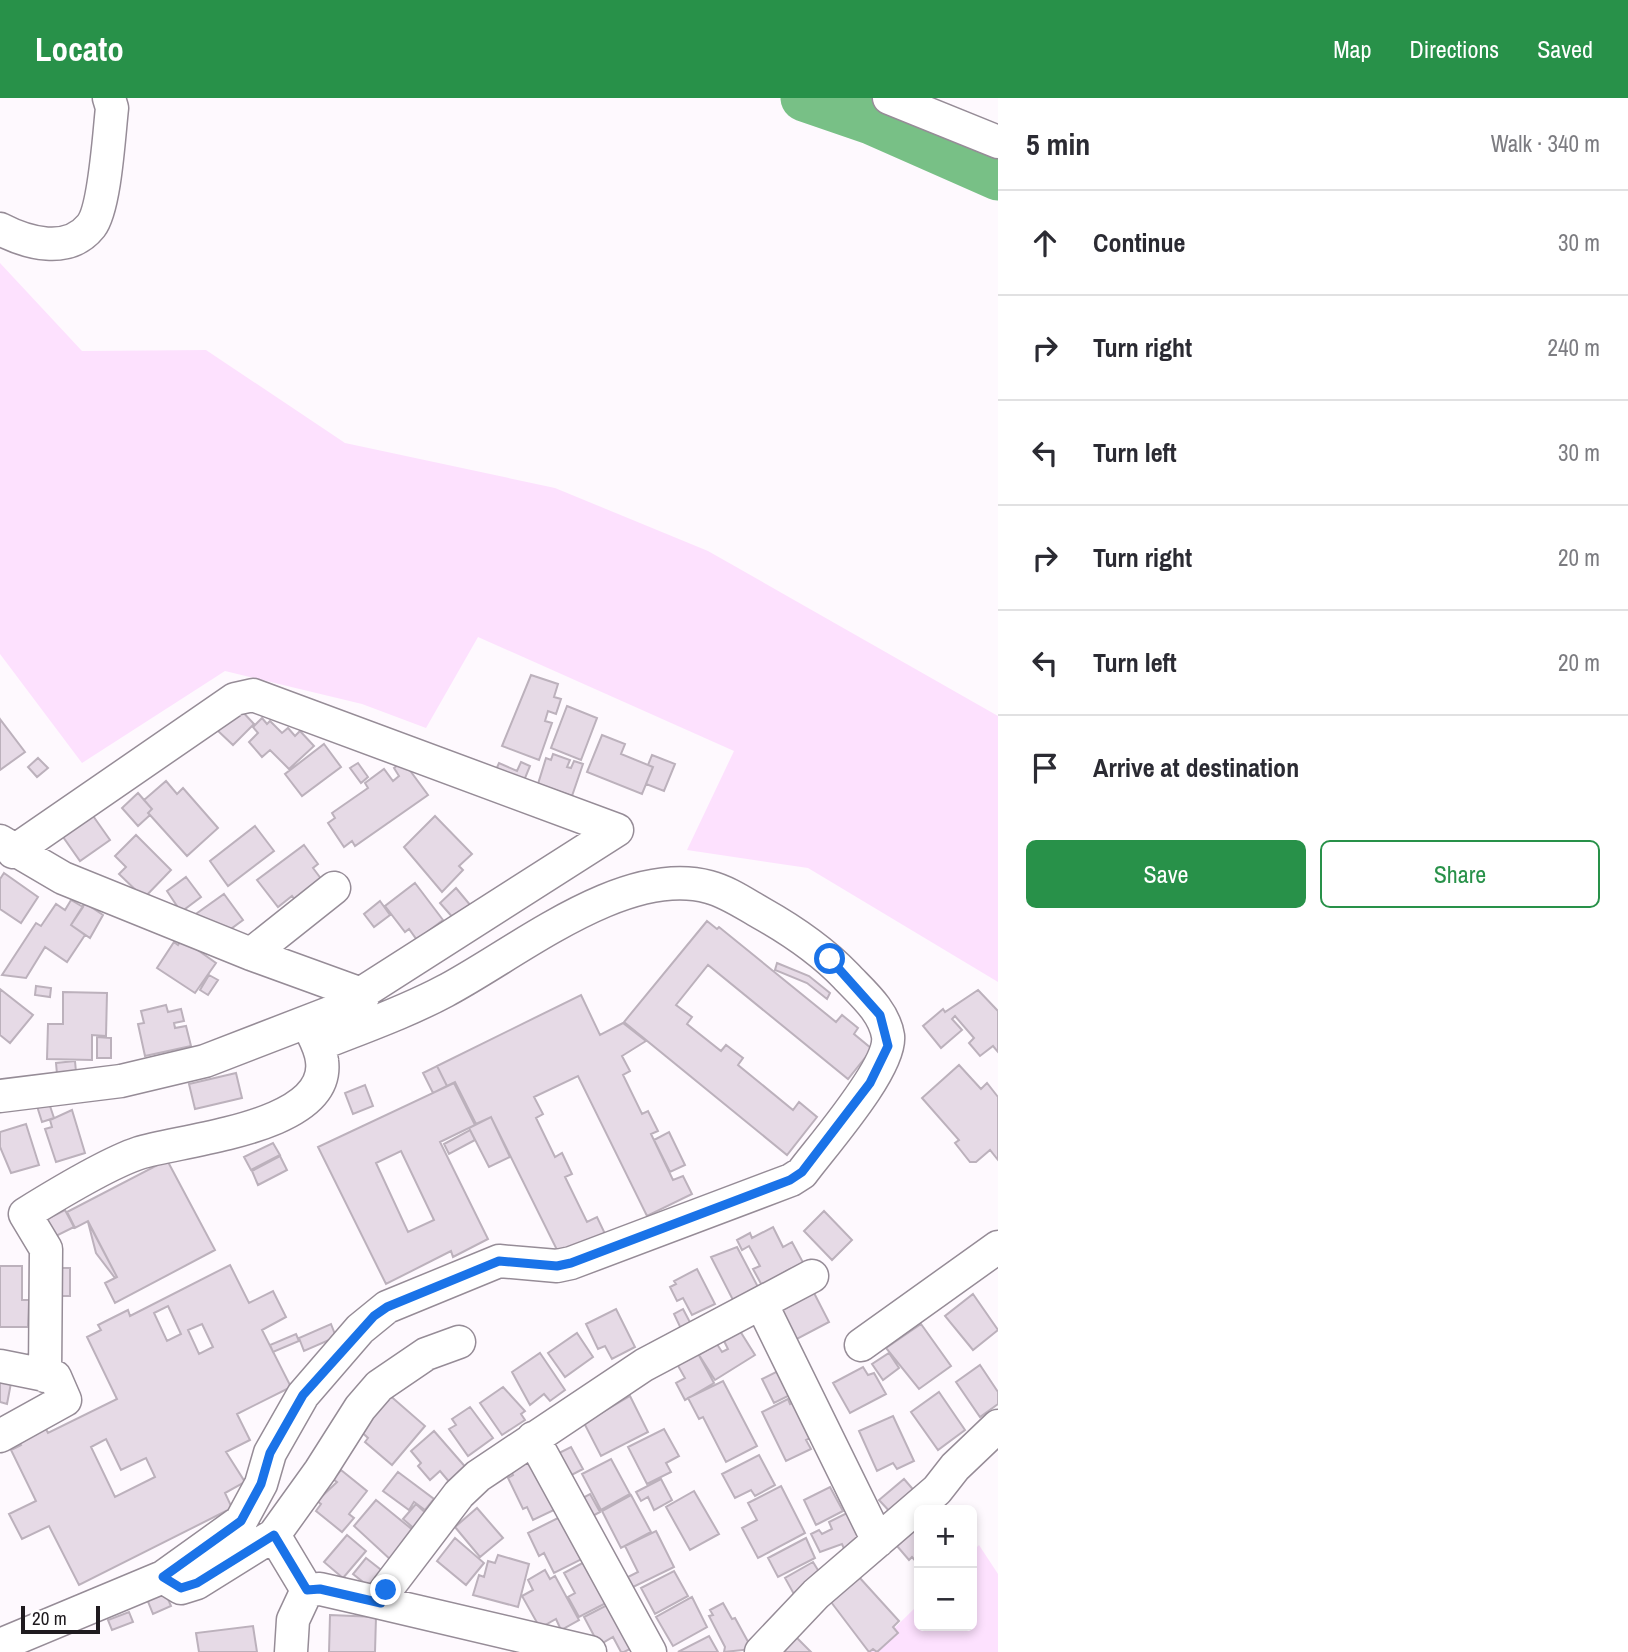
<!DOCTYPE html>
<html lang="en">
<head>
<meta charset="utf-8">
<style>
	:root { --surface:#fff; --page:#f7f7f7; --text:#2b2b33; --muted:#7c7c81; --line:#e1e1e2; --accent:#289149 }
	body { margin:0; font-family:"Archivo Narrow",sans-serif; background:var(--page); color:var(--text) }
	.controls { position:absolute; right:21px; bottom:21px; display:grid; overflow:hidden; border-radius:10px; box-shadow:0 4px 10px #0003 }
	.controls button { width:63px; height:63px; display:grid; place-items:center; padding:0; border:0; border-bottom:2px solid var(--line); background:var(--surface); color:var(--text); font:35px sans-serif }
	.scale { position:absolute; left:21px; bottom:18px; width:79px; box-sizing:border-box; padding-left:7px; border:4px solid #1f1b1f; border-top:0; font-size:19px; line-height:24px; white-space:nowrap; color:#1f1b1f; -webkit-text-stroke:5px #fff; paint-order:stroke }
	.stop { position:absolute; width:21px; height:21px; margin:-16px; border:5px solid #1a73e8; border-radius:50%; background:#fff }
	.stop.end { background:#1a73e8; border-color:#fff; box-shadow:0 2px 7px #0008 }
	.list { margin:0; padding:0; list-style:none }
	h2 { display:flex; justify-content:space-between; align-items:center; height:91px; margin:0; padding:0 28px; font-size:30px }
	h2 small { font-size:23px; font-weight:400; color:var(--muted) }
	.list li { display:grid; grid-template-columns:46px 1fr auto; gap:21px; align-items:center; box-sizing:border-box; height:105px; padding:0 28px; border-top:2px solid var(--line) }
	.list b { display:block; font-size:26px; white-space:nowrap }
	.list em { font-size:23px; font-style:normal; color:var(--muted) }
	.actions { display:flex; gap:14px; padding:21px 28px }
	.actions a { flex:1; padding:16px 0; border:2px solid var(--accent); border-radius:10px; text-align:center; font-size:24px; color:var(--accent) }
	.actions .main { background:var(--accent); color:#fff }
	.icon { flex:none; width:38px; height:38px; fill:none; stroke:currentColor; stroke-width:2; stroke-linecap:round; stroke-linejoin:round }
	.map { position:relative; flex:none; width:998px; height:1554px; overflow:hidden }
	header { display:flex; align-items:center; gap:42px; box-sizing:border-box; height:98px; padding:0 35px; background:var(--accent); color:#fff }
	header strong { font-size:33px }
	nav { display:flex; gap:38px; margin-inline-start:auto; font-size:24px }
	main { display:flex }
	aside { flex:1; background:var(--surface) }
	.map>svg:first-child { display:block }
	.green { fill:#fde1fe }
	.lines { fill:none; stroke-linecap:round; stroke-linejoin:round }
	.river { stroke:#78c086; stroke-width:47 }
	.building { fill:#e6dae6; stroke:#bcb1bc; stroke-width:2; fill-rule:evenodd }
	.minor-casing { stroke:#968c97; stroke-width:35 }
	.minor { stroke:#fff; stroke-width:32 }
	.route { stroke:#1a73e8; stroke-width:9 }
</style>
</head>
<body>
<header>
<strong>Locato</strong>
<nav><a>Map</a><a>Directions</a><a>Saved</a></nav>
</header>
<main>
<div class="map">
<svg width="998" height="1554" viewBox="0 0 998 1554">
	<rect width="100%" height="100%" fill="#fef9fe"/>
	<path class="green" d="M0 165 82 253 206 252 345 345 555 390 708 453 998 618V884L808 770 687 752 734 653 478 539 426 630 362 606 225 573 82 665 0 556Z
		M979 1447 998 1476V1554H870L919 1506V1528H972V1454Z"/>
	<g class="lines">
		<path class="river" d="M804 0 871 23 998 79"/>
	</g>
	<path class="building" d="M531 577 558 586 554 599 561 601 556 616 548 613 545 623 552 625 539 662 502 648Z
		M567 608 597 620 581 662 551 650Z
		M239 610 254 626 233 647 217 632Z
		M262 620 267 626 270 623 282 635 288 630 295 638 300 633 314 648 289 671 270 652 262 659 249 644 258 635 253 629Z
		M0 621 25 654 0 672Z
		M602 637 625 646 621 656 653 669 642 696 587 674Z
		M324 646 341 669 302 698 285 676Z
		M553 656 570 662 567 669 571 670 574 663 583 666 572 698 538 686 546 660 551 662Z
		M652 657 675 666 664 693 646 686 653 669 648 667Z
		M38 660 48 670 37 679 28 669Z
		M403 663 428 697 355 748 352 743 344 749 328 725 335 720 332 715 368 690 365 685 384 671 393 683 399 678 394 670Z
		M521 664 530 668 523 685 495 674 499 665 517 673Z
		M358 665 368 679 361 685 350 670Z
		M166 683 177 696 183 690 218 730 187 758 150 717 148 715 152 711 144 702Z
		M138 695 152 711 148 715 150 717 138 728 122 710Z
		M91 715 110 742 80 763 61 736Z
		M435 718 472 756 459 768 463 772 442 794 404 749Z
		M255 728 274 753 228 788 210 763Z
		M136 737 171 772 144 800 119 776 126 769 115 758Z
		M304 747 318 766 313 770 322 782 295 802 292 798 278 809 257 782Z
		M4 775 38 799 21 825 0 811V781Z
		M186 779 201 799 181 814 167 793Z
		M415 785 443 822 417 842 409 831 405 834 385 808Z
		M456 790 471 808 455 822 440 805Z
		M224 796 243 822 228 833 193 818Z
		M71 802 83 809 71 827 85 837 67 864 45 849 26 880 2 877 36 825 41 828 56 806 65 812Z
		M380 803 390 817 374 829 364 816Z
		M85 805 103 817 90 840 71 827Z
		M707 823 717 831 719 829 836 924 842 917 858 930 854 936 872 951 848 981 708 867 676 907 692 919 687 926 721 953 726 947 743 960 738 967 793 1012 799 1004 817 1019 787 1057 624 924Z
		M182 841 216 865 195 895 157 870 174 844 178 847Z
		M777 865 809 878 830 895 827 901 807 885 775 872Z
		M209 877 218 882 208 897 200 892Z
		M36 888 51 890 50 899 35 897Z
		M0 891 33 917 10 945 0 937Z
		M978 892 998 913V954L993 948 980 958 969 945 974 940 955 918 952 921 962 932 941 950 923 928 943 911 945 914Z
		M63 894 107 895 106 938 92 937V962L47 961 48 926H63Z
		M581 897 600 937 623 925 646 943 622 958 630 973 623 977 642 1016 648 1013 658 1033 651 1036 673 1082 683 1078 692 1096 647 1118 578 978 534 999 543 1016 536 1020 555 1059 562 1055 572 1076 565 1079 587 1124 597 1119 607 1140 562 1162 491 1019 476 1026 455 984 447 988 437 968Z
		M166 907 168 914 181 911 184 923 174 925 175 930 186 928 191 948 145 958 138 926 144 925 141 913Z
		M97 939 111 940V960H97Z
		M75 963 76 974 57 976 56 965Z
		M959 967 981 991 987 985 998 999V1062L990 1052 976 1064H970L955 1045 959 1042 922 1000Z
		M437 968 447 988 433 995 423 975Z
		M236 975 242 1000 195 1011 189 986Z
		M454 985 475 1027 440 1044 488 1141 453 1159 451 1153 386 1186 318 1049ZM401 1053 434 1122 408 1134 376 1065Z
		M365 987 373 1008 353 1016 345 995Z
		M48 1002 54 1020 42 1024 36 1005Z
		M72 1012 85 1055 56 1064 45 1031 52 1029 50 1022Z
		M491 1019 510 1059 489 1069 469 1030Z
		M26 1026 39 1067 11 1075 0 1049V1034Z
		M470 1032 475 1042 449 1056 444 1046Z
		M669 1034 685 1067 670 1074 654 1042Z
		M273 1045 280 1057 251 1072 244 1059Z
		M280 1058 287 1072 258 1087 252 1073Z
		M167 1062 215 1152 115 1205 105 1185 117 1179 88 1123 75 1130 67 1114Z
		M65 1112 74 1129 54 1139 45 1122Z
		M824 1113 852 1142 832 1162 804 1133Z
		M88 1124 117 1179 115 1180 96 1155Z
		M773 1129 783 1149 792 1144 806 1170 793 1177 790 1171 776 1179 780 1185 765 1193 753 1171 760 1168 749 1148 742 1152 737 1142 750 1135 752 1140Z
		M737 1149 758 1189 733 1202 711 1159Z
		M230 1167 249 1205 273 1193 286 1219 262 1232 291 1289 237 1316 250 1342 226 1354 245 1384 225 1395 232 1410 79 1487 49 1428 22 1441 9 1416 36 1403 11 1352 21 1347 18 1342 45 1329 48 1335 117 1301 87 1239 101 1232 98 1227 128 1212 130 1218ZM168 1208 181 1236 167 1243 154 1215ZM202 1226 213 1249 199 1256 188 1232ZM106 1341 121 1372 146 1360 155 1379 115 1399 91 1349Z
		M0 1168H22V1202H29L28 1229H0Z
		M56 1170H70V1198H57Z
		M697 1171 715 1206 692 1217 683 1200 677 1203 670 1189 676 1186 674 1183Z
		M813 1193 829 1224 795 1242 779 1211Z
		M973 1196 998 1232 973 1252 945 1218Z
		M616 1211 635 1249 612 1261 605 1248 598 1251 586 1226Z
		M683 1211 693 1230 683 1235 674 1216Z
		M331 1226 336 1239 304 1253 299 1240Z
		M921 1226 951 1268 919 1291 886 1250Z
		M740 1233 755 1257 715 1282 699 1257 717 1246 722 1254 728 1251 724 1243Z
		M577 1235 593 1259 565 1279 548 1255Z
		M296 1236 299 1243 273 1254 270 1247Z
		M695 1250 714 1285 685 1302 676 1285 685 1280 677 1266Z
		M540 1255 565 1292 550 1303 544 1296 530 1307 512 1274Z
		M889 1255 899 1270 883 1282 872 1266Z
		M980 1267 998 1294V1306L980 1319 956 1284Z
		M863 1269 868 1277 874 1275 886 1296 850 1315 833 1285Z
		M784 1270 796 1294 774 1305 762 1281Z
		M0 1283 11 1285 7 1306 0 1304Z
		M723 1283 757 1348 726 1364 703 1319 699 1321 688 1300Z
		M503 1289 525 1313 521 1316 525 1322 502 1337 480 1305Z
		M939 1294 965 1332 938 1352 911 1314Z
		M387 1295 425 1328 392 1367 365 1344 368 1340 357 1330Z
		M630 1298 648 1334 601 1358 584 1325Z
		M788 1301 790 1306 796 1303 815 1338 806 1342 811 1351 786 1363 762 1314Z
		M470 1309 493 1340 468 1358 449 1331 456 1327 452 1321Z
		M893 1318 914 1363 897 1371 893 1365 877 1373 859 1333Z
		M664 1331 679 1358 666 1365 671 1374 647 1386 628 1349Z
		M434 1333 468 1372 451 1386 440 1373 430 1382 418 1368 421 1365 411 1353Z
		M571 1349 583 1371 564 1381 553 1358Z
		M759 1357 775 1387 755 1398 751 1392 735 1400 722 1376Z
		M530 1360 556 1411 533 1422 527 1409 523 1411 508 1380 513 1377 510 1370Z
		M611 1361 630 1396 601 1412 582 1376Z
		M341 1372 367 1393 349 1416 354 1420 342 1434 316 1413 321 1406 317 1403 337 1384 333 1381Z
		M398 1374 434 1401 425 1412 414 1404 409 1412 383 1393Z
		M661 1381 672 1402 654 1412 648 1399 641 1403 636 1394Z
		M904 1381 917 1396 893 1417 879 1402Z
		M781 1388 805 1435 758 1460 742 1430 757 1422 748 1405Z
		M830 1389 843 1413 816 1427 804 1402Z
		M694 1393 719 1436 690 1452 666 1409Z
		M590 1396 600 1414 589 1420 579 1402Z
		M631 1397 651 1434 621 1450 602 1413Z
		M376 1402 414 1433 392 1463 354 1428Z
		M416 1406 430 1419 417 1433 403 1421Z
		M477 1410 503 1440 480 1459 455 1429Z
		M849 1414 865 1434 845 1453 842 1446 820 1454 811 1436 819 1432 822 1436 832 1431 829 1424Z
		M560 1419 588 1458 554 1475 544 1455 539 1458 528 1435Z
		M919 1427V1467L912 1459 909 1462 897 1448Z
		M656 1433 674 1469 627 1492 622 1482 638 1474 625 1448Z
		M347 1437 366 1453 343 1480 324 1464Z
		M455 1440 484 1465 466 1487 437 1463Z
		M806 1440 815 1460 778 1479 768 1460Z
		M498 1457 529 1466 518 1509 473 1497 479 1477 484 1479 488 1463 495 1465Z
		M366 1460 385 1475 372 1491 353 1476Z
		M590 1461 608 1504 579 1519 568 1499 575 1495 564 1475Z
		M813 1464 824 1482 795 1498 785 1480Z
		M545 1472 550 1481 555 1478 579 1522 561 1532 556 1521 540 1530 522 1498 533 1492 528 1482Z
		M674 1473 688 1498 655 1516 641 1490Z
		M859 1479 899 1523 893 1529 898 1535 877 1554 873 1551 869 1554 831 1504Z
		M165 1494 171 1508 153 1516 147 1501Z
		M692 1499 707 1529 673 1548 656 1519Z
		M613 1504 636 1548 624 1554H621L613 1539 599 1547 584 1519Z
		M723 1505 732 1521 735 1520 752 1551 724 1554 725 1549 709 1518 713 1517 710 1512Z
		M129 1514 133 1524 112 1532 108 1522Z
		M330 1517 376 1519 375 1554H329Z
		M253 1528 257 1554H199L196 1535Z
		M709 1538 718 1554H678Z
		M795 1538 811 1554H779Z"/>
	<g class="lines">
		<g class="minor-casing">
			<path id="minor" d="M889 0 998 44
				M0 131C27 145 68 157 91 128 105 110 109 36 112 10L109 0
				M0 743 63 780 251 856 364 897
				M251 856 334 790
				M0 998 121 983 205 963 332 914 617 732 253 597 235 601 13 754
				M762 1207 878 1443
				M861 1247 998 1149
				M0 1268 55 1279 65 1302 0 1338
				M45 1278 46 1151 25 1116C54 1098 109 1065 139 1055 184 1041 331 1030 322 963 321 950 314 939 309 928
				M533 1340 650 1554
				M274 1437 307 1492
				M163 1479 181 1490 197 1485 274 1437 320 1373 360 1310 379 1288 426 1256 459 1244
				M381 1505 590 1554
				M0 1547 163 1479 241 1423 261 1386 270 1355 303 1297 360 1231 387 1209 499 1163 557 1168 571 1165 791 1082 802 1075C822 1048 892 969 888 938 884 913 862 895 846 878 821 852 793 833 761 815 745 806 728 794 709 789 624 766 517 855 445 893 404 915 360 930 318 947
				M291 1554 293 1522 307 1492 320 1491 381 1505 386 1492 459 1396 478 1378 644 1267 812 1178
				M761 1554 816 1496 937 1392 955 1369 998 1328"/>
		</g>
		<use href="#minor" class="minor"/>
	</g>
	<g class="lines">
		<path class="route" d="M386 1492 381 1505 320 1491 307 1492 274 1437 197 1485 181 1490 163 1479 241 1423 261 1386 270 1355 303 1297 374 1218 387 1209 499 1163 557 1168 571 1165 790 1082 802 1074 870 985 888 948 880 917 830 861"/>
	</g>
</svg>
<div class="controls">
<button>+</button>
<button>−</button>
</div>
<div class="scale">20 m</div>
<div class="stop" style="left:830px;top:861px"></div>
<div class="stop end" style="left:386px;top:1492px"></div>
</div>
<aside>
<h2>5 min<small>Walk · 340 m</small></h2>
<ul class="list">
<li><svg class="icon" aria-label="ahead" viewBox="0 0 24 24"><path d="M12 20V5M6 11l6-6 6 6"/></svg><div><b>Continue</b></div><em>30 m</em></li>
<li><svg class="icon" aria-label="right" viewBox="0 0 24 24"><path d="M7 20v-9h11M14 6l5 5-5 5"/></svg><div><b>Turn right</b></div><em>240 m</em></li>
<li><svg class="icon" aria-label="left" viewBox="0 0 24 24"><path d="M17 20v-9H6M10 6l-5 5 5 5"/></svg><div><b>Turn left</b></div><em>30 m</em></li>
<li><svg class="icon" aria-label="right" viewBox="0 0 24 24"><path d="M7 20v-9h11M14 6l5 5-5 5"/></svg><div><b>Turn right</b></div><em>20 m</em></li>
<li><svg class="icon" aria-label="left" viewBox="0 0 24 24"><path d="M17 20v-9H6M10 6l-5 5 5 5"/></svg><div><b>Turn left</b></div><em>20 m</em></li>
<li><svg class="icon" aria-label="arrive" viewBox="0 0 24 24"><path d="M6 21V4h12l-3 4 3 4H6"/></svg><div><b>Arrive at destination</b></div></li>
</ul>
<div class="actions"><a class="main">Save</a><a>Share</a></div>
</aside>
</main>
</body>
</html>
